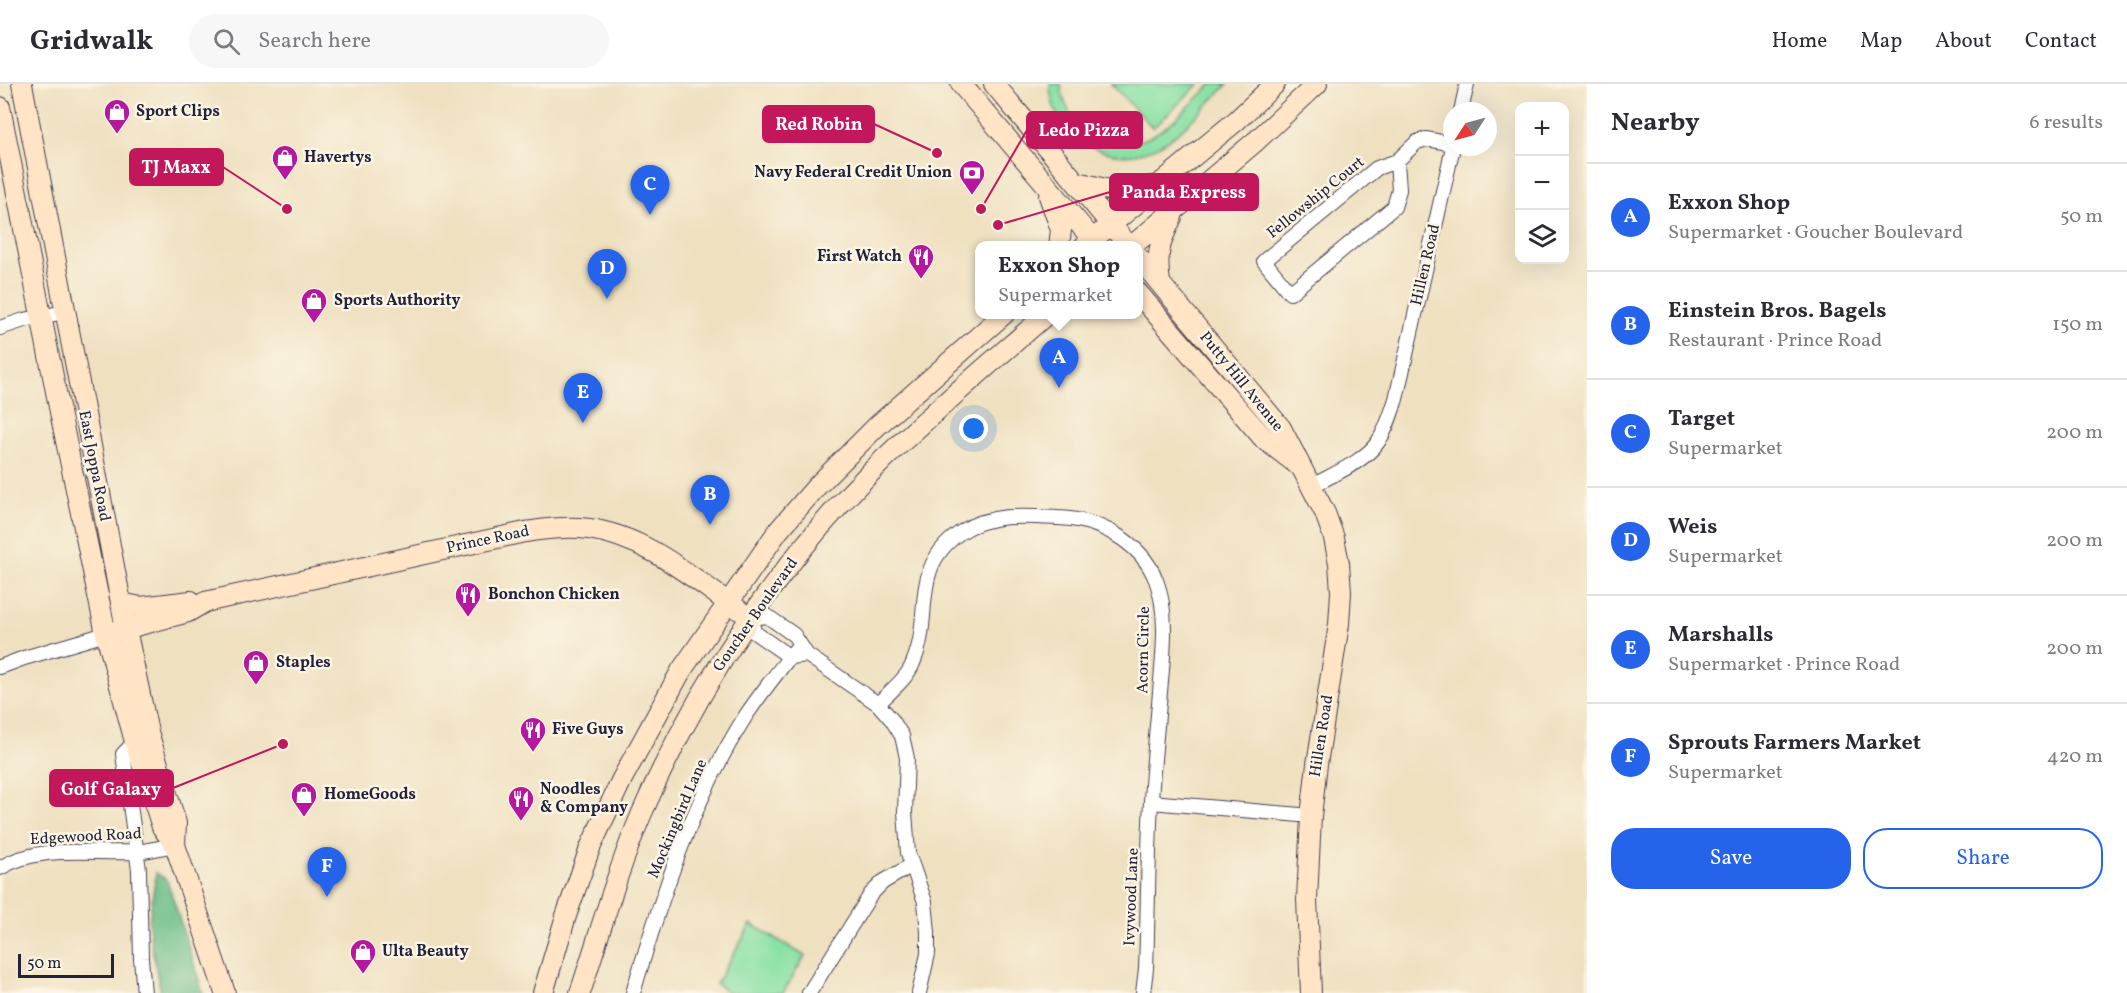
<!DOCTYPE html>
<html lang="en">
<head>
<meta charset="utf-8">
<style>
	:root { --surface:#fff; --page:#f7f7f7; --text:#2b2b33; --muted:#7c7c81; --line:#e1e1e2; --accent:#2563eb }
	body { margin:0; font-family:Vollkorn,serif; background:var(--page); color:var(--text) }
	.controls { position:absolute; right:18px; top:18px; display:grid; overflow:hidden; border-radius:12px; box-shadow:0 6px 24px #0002 }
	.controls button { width:54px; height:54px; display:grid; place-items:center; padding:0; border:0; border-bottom:2px solid var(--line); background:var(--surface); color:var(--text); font:30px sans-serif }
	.compass { position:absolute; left:1443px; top:18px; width:54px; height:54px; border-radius:50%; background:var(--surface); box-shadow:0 6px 24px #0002; rotate:234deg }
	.scale { position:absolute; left:18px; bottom:15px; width:96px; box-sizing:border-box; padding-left:6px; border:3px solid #22223b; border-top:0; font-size:16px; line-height:21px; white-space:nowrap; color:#22223b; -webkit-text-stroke:4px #fcf5e5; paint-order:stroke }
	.you { position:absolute; left:974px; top:345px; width:21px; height:21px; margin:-15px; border:4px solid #fff; border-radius:50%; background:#1a73e8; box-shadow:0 0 0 9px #1a73e833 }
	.badge { display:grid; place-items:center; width:39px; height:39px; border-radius:50%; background:var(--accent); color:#fff; font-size:20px; font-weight:700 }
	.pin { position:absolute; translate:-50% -50px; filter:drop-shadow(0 2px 3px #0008) }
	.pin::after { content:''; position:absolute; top:32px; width:21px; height:18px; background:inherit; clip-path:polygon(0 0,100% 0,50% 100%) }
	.popup { position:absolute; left:975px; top:157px; width:168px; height:78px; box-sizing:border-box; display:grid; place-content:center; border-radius:12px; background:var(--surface); filter:drop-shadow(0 2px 4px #0005); font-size:20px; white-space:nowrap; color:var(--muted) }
	.popup b { font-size:22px; color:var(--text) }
	.popup::after { content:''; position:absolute; left:50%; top:100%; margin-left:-12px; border:12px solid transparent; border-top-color:var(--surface) }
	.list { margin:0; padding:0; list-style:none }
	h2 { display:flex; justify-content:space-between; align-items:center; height:78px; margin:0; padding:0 24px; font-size:26px }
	h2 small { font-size:20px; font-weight:400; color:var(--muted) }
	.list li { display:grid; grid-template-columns:39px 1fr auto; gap:18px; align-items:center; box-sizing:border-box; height:108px; padding:0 24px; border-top:2px solid var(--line) }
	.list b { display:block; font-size:22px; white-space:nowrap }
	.list p { margin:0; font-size:20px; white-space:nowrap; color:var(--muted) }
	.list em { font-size:20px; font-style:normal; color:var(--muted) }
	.actions { display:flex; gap:12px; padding:18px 24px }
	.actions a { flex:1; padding:14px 0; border:2px solid var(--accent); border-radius:24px; text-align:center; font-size:21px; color:var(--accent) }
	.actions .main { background:var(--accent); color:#fff }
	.icon { flex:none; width:33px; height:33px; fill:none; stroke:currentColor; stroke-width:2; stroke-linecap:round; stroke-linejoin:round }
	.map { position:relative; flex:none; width:1587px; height:909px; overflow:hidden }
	header { display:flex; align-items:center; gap:36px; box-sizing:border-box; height:84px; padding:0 30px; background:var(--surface); border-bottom:2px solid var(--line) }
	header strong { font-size:28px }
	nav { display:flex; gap:33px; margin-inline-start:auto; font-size:21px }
	.search { width:420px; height:54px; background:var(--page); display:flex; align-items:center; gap:15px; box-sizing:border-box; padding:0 21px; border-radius:33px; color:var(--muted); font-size:22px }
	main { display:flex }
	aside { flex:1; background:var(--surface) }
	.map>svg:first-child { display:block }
	.green { fill:#8ae1a5; stroke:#568270; stroke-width:1.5 }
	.forest { fill:#6fbf8a; stroke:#487062; stroke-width:1.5 }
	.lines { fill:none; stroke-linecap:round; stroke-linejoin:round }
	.street-casing { stroke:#413e4f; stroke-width:16 }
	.secondary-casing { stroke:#413e4f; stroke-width:22 }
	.street { stroke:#fff; stroke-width:14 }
	.secondary { stroke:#ffe4c6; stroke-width:20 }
	.labels { text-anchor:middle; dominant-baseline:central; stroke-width:5; stroke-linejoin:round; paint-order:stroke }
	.poi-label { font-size:16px; font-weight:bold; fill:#22223b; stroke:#fcf5e5; text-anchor:start }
	.street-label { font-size:16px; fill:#22223b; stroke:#fcf5e5 }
	.leader { fill:none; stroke:#c2185b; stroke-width:2 }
	.callout-dot { fill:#c2185b; stroke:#fcf5e5; stroke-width:2 }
	.callout { fill:#c2185b; stroke:#c2185b; stroke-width:2 }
	.callout-label { font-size:18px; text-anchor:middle; font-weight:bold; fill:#fff }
</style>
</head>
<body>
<header>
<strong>Gridwalk</strong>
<div class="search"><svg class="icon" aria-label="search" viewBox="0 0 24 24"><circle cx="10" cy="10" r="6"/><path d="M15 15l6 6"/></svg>Search here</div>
<nav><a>Home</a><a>Map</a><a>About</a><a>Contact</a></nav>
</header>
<main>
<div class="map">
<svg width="1587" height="909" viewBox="0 0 1587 909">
	<rect width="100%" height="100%" fill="#fcf5e5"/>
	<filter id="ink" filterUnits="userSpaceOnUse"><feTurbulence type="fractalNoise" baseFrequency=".0167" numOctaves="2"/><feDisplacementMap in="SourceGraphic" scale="12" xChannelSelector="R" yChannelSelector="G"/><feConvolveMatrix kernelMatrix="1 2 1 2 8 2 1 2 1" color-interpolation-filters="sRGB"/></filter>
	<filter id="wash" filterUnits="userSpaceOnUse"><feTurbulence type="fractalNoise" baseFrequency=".008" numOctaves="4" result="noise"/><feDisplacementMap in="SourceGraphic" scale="24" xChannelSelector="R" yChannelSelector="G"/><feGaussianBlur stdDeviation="1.35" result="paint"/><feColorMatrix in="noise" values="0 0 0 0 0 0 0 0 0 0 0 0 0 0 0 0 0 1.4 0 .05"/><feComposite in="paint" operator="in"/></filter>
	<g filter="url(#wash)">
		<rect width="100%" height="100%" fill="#efe0c0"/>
		<path class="green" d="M1050 0H1061C1062 18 1072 37 1087 47 1140 82 1176 34 1212 0H1228C1184 43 1144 99 1078 55 1061 43 1050 21 1050 0Z
			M1111 0H1199L1153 44Z
			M751 840 805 872 783 909H730L716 900Z"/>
		<path class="forest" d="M156 789 167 796 203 909H161L151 860 149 838Z"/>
	</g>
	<g filter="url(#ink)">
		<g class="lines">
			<g class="street-casing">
				<path id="street" d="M1461 27 1467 0
					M1397 77 1399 106 1394 123 1290 209 1264 177 1377 84 1397 77 1417 58 1427 55 1452 60
					M0 244 24 236 65 228
					M1312 402C1333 390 1363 379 1378 358 1387 345 1391 330 1396 315L1453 63
					M807 571 790 573 754 548 751 534 767 532 794 551 807 571 878 620 892 636 902 652 907 674 905 728 908 769 925 818 928 848V870L919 909
					M0 583 24 574 106 550
					M878 620C889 608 907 595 913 579 934 531 908 484 961 448 990 429 1025 432 1058 434 1097 435 1141 457 1156 496 1169 530 1163 572 1160 608 1157 644 1153 680 1151 717 1148 772 1148 829 1146 885L1143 909
					M135 658 123 670 139 786 141 874 144 909
					M1151 718 1311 732
					M0 784C39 760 90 770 134 768 148 767 162 763 175 761
					M633 909C661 814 692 717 745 633 760 610 778 588 795 566
					M809 909 871 810 883 798 912 781"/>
			</g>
			<g class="secondary-casing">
				<path id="secondary" d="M22 0 126 545 148 648 176 739 175 761
					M961 0 1098 162
					M994 0 1129 162
					M0 23 61 333 106 550 135 658 162 743 175 761 225 909
					M1077 98 1113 107 1130 109 1152 102
					M1049 112 1061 146 1059 162
					M1085 162 1236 37 1275 0
					M1132 162 1256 57 1317 0
					M1138 173 1281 344 1325 429 1334 454 1339 479 1341 508 1339 540 1317 680 1311 732 1307 816 1311 909
					M1160 199C1156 170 1159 160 1172 133
					M1138 209 1264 355 1298 381
					M121 519 141 523 191 517
					M113 548 188 528 205 518 525 448C546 445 568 442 589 445 647 453 692 494 739 526
					M543 909 566 832 590 764 622 695 681 587 778 447 818 401 877 342 1004 230
					M580 909C600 849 617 787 642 729 699 598 781 475 884 375 936 325 992 278 1047 230"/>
			</g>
			<use href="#street" class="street"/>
			<use href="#secondary" class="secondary"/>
		</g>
	</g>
	<defs>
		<g id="shop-pin" transform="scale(1.35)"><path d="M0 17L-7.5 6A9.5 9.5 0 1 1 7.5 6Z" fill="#b5179e" stroke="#fcf5e5"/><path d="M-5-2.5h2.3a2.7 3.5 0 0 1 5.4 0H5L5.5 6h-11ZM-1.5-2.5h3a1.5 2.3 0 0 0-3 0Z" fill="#fff"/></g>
		<g id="bank-pin" transform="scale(1.35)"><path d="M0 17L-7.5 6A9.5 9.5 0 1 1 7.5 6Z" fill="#b5179e" stroke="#fcf5e5"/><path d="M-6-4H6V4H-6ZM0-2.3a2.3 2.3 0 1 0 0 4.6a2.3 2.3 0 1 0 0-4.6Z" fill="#fff"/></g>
		<g id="restaurant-pin" transform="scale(1.35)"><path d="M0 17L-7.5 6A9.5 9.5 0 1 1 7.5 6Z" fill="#b5179e" stroke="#fcf5e5"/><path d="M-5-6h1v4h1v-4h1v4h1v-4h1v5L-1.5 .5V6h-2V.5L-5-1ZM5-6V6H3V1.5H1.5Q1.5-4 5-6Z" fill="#fff"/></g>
	</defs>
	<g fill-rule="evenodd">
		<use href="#shop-pin" x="117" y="28"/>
		<use href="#shop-pin" x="285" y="74"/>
		<use href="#bank-pin" x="972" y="89"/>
		<use href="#restaurant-pin" x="921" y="173"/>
		<use href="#shop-pin" x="314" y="217"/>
		<use href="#restaurant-pin" x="468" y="511"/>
		<use href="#shop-pin" x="256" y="579"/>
		<use href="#restaurant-pin" x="533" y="646"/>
		<use href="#shop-pin" x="304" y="711"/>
		<use href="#restaurant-pin" x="521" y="715"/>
		<use href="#shop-pin" x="363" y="868"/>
	</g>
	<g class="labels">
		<g class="poi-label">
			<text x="136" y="28">Sport Clips</text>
			<text x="304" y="74">Havertys</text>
			<text x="952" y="89" text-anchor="end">Navy Federal Credit Union</text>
			<text x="902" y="173" text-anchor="end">First Watch</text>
			<text x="334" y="217">Sports Authority</text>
			<text x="488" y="511">Bonchon Chicken</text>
			<text x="276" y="579">Staples</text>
			<text x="552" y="646">Five Guys</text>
			<text x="540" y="706">Noodles<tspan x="540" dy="18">&amp; Company</tspan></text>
			<text x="324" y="711">HomeGoods</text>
			<text x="382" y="868">Ulta Beauty</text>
		</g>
		<g class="street-label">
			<text transform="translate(1316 114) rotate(-39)">Fellowship Court</text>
			<text transform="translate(1426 181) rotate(-77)">Hillen Road</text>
			<text transform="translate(1241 298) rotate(51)">Putty Hill Avenue</text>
			<text transform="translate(94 382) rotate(79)">East Joppa Road</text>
			<text transform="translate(488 456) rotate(-12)">Prince Road</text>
			<text transform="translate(756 531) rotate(-55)">Goucher Boulevard</text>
			<text transform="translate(1144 566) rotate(-89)">Acorn Circle</text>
			<text transform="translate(1322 652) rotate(-81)">Hillen Road</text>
			<text transform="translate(678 735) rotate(-67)">Mockingbird Lane</text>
			<text transform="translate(86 753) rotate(-3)">Edgewood Road</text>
			<text transform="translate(1132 813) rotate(-88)">Ivywood Lane</text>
		</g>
	</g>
	<path class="leader" d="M937 69L874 40M981 125L1027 46M287 125L223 83M998 141L1110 108M283 660L173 704"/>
	<g class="callout-dot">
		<circle cx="937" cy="69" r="6"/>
		<circle cx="981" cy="125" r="6"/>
		<circle cx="287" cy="125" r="6"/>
		<circle cx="998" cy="141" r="6"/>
		<circle cx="283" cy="660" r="6"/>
	</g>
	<g class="callout">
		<rect x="763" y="22" width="111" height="36" rx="6"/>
		<rect x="1027" y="28" width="115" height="36" rx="6"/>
		<rect x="130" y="65" width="93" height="36" rx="6"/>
		<rect x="1110" y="90" width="148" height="36" rx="6"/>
		<rect x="50" y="686" width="123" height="36" rx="6"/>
	</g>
	<g class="callout-label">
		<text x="819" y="46">Red Robin</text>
		<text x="1084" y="52">Ledo Pizza</text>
		<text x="176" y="89">TJ Maxx</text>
		<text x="1184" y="114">Panda Express</text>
		<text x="111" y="711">Golf Galaxy</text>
	</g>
</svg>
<div class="controls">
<button>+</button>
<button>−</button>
<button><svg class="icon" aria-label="layers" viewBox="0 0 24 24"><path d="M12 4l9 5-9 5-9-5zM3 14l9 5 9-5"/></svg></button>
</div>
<svg class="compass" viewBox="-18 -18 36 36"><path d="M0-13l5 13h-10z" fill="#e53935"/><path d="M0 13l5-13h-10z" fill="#7c7c81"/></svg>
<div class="scale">50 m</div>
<div class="you"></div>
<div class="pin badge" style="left:1059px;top:304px">A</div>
<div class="popup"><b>Exxon Shop</b>Supermarket</div>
<div class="pin badge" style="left:710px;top:441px">B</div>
<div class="pin badge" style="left:650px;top:131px">C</div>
<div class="pin badge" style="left:607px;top:215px">D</div>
<div class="pin badge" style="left:583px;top:339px">E</div>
<div class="pin badge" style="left:327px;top:813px">F</div>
</div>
<aside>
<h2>Nearby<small>6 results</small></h2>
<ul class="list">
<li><span class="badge">A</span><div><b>Exxon Shop</b><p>Supermarket · Goucher Boulevard</p></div><em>50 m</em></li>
<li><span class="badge">B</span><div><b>Einstein Bros. Bagels</b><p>Restaurant · Prince Road</p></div><em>150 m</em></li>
<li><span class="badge">C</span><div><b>Target</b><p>Supermarket</p></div><em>200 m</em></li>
<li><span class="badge">D</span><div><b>Weis</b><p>Supermarket</p></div><em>200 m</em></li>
<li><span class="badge">E</span><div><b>Marshalls</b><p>Supermarket · Prince Road</p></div><em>200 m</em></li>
<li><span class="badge">F</span><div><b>Sprouts Farmers Market</b><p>Supermarket</p></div><em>420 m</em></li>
</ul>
<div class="actions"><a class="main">Save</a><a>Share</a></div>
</aside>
</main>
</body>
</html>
